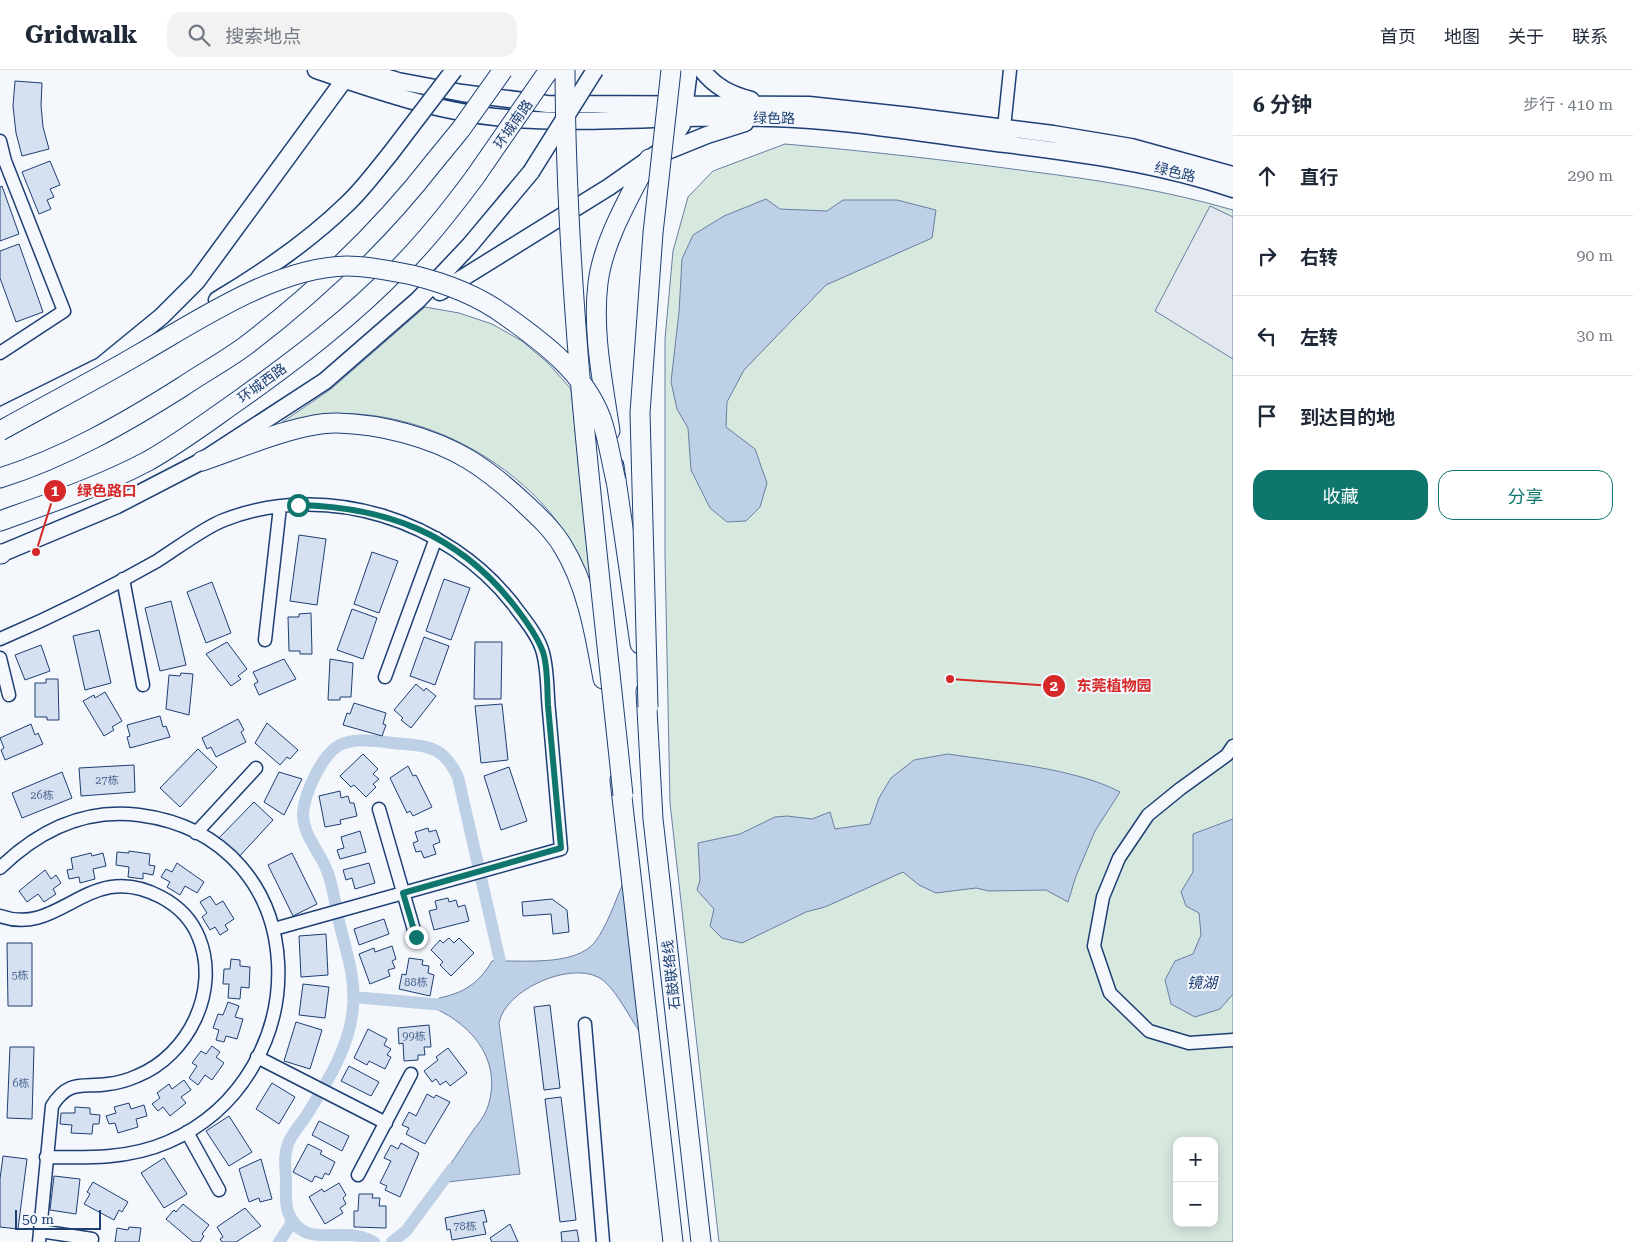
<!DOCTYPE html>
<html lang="zh">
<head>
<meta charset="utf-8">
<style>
	:root { --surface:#fff; --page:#f2f2f3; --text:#1f2937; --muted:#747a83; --line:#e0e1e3; --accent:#0f766e }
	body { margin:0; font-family:"Roboto Serif","Noto Sans SC",serif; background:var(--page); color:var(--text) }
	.controls { position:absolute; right:15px; bottom:15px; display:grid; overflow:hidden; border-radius:10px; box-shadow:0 2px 12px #0003 }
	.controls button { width:45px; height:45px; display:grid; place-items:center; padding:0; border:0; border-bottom:1px solid var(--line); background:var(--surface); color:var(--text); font:25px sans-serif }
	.scale { position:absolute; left:15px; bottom:12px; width:86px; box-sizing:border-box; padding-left:5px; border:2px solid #1d3f73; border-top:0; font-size:14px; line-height:18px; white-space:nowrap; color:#1d3f73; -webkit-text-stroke:4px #f4f7fb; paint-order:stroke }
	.stop { position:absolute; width:15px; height:15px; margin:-11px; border:4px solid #0f766e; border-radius:50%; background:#fff }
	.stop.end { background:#0f766e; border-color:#fff; box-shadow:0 1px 5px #0008 }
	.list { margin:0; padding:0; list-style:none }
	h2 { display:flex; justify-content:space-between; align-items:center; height:65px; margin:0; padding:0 20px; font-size:21px }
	h2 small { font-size:16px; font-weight:400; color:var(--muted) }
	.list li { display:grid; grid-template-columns:32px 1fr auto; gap:15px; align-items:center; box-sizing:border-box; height:80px; padding:0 20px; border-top:1px solid var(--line) }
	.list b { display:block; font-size:19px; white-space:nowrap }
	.list em { font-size:16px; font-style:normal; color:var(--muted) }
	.actions { display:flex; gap:10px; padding:15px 20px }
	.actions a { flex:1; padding:11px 0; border:1px solid var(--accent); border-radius:15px; text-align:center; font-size:18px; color:var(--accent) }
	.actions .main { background:var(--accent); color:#fff }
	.icon { flex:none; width:28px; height:28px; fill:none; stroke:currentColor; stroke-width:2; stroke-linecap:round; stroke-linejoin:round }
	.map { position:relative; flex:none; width:1233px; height:1172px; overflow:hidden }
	header { display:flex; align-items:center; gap:30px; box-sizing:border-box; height:70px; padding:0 25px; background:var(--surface); border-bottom:1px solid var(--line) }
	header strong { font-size:24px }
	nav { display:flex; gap:28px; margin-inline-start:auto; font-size:18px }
	.search { width:350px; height:45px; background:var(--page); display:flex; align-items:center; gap:12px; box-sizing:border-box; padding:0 18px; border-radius:15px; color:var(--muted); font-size:19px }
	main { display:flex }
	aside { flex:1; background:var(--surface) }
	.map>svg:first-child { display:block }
	.green { fill:#d7e8df; stroke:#687fa3; fill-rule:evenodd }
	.parking { fill:#e3e8f0; stroke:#687fa3 }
	.water { fill:#bed0e5; stroke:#687fa3 }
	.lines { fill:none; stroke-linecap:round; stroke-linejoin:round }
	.canal { stroke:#bed0e5; stroke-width:12 }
	.building { fill:#d5e0f0; stroke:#1d3f73 }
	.minor-casing { stroke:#1d3f73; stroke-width:15 }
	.major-casing { stroke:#1d3f73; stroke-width:19 }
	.highway-casing { stroke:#1d3f73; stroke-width:21 }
	.minor { stroke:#f4f7fb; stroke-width:12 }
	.major { stroke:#f4f7fb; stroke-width:16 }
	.highway { stroke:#f4f7fb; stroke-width:19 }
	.major-bridge-casing { stroke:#1d3f73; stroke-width:19; stroke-linecap:butt }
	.highway-bridge-casing { stroke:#1d3f73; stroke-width:21; stroke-linecap:butt }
	.major-bridge { stroke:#f4f7fb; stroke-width:16 }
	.highway-bridge { stroke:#f4f7fb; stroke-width:19 }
	.route { stroke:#0f766e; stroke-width:6 }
	.labels { text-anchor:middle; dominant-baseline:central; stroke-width:4; stroke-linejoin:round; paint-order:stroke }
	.number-label { font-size:11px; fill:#4b6792 }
	.street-label { font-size:14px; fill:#1d3f73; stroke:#f4f7fb }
	.water-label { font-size:15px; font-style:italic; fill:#1d3f73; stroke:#f4f7fb }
	.leader { fill:none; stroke:#d62828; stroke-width:2 }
	.callout-dot { fill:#d62828; stroke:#f4f7fb; stroke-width:2 }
	.mark-label { font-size:15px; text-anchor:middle; font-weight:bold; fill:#fff }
	.callout-label { font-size:15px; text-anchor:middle; font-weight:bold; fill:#d62828; stroke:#f4f7fb; stroke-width:4; stroke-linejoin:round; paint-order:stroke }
</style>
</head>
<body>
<header>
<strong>Gridwalk</strong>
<div class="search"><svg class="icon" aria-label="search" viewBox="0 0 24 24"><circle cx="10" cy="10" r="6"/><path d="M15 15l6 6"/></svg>搜索地点</div>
<nav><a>首页</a><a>地图</a><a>关于</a><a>联系</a></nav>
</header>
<main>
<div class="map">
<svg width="1233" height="1172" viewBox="0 0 1233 1172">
	<rect width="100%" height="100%" fill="#f4f7fb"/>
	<path class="green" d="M785 74C866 81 947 90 1027 101 1098 110 1164 120 1233 140V1172H719L670 733 665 485V269L673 181 688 127 713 101ZM1177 1071H1214V1153H1177Z
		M425 237 459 243 492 254 522 271 548 293 571 319 591 518C581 494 572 470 556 450 505 384 414 339 330 344 314 346 297 350 281 353L331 319Z"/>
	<path class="parking" d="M1210 136 1233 147V289L1155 241Z"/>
	<path class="water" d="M766 129 780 139 827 141 843 130H897L936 140 932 168 826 215 744 300 727 332 726 357 755 379 767 413 760 437 746 451 727 452 710 438 691 400 688 358 677 339 671 312 679 242 682 189 693 165 724 146Z
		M948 684C999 692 1075 698 1120 722L1095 761 1076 806 1068 832 1046 820 989 821 976 818 936 823 919 815 903 802 825 837 806 842 742 873 722 868 710 856 714 839 697 820 700 810 698 773 740 764 775 747 787 746 812 749 830 742 835 759 870 754 879 728 891 708 914 690Z
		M1233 749V924L1220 939 1195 947 1171 934 1165 910 1175 891 1193 884 1201 865 1199 843 1186 836 1181 822 1193 802V764Z
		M623 813 640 962C629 947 614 915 598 907 568 892 505 920 499 953L520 1104 438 1113C449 1096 461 1079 472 1062 477 1055 484 1047 487 1039 503 995 476 958 438 940L439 928C464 923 479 913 492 891 520 890 575 897 595 872 607 856 615 832 623 813Z"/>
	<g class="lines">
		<path class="canal" d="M353 927 455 936
			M279 1172 293 1151
			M374 1172C366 1168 358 1165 349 1165 324 1164 300 1172 288 1142 285 1133 286 1121 286 1112 286 1099 283 1087 288 1074 292 1063 302 1053 308 1043 328 1011 351 974 353 936 356 905 344 876 338 847 334 830 333 812 325 796 317 778 304 766 303 745 303 725 324 678 345 673 364 667 385 673 405 674 433 676 445 680 458 707L500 891 498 907
			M392 1172 406 1161 452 1099"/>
	</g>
	<path class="building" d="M15 11 42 13 41 35 43 57 49 79 22 86 16 63 13 36Z
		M50 91 60 115 50 119 54 127 47 130 51 139 39 144 22 102Z
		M2 116 19 164 0 171V117Z
		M19 174 43 242 16 252 0 208V181Z
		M299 465 326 469 317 535 290 531Z
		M372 482 398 491 379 543 354 534Z
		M444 509 470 518 451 570 426 561Z
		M212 512 231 563 206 573 187 522Z
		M171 531 186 595 160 601 145 538Z
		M352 539 377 548 363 589 337 580Z
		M311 543 312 584H300V581H289L288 547H299V544Z
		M99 560 111 613 85 620 73 566Z
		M424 567 449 576 435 615 410 606Z
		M227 572 247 599 238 606 241 609 231 616 206 584Z
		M475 572H502L501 629H474Z
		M41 575 50 601 25 610 15 585Z
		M284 589 296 609 259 625 254 614 258 612 253 602Z
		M330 589 353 593 351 627H340V630H328Z
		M181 603 193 604 189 645 166 639 169 605 180 606Z
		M46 609H58L59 650H47V647H35V613H46Z
		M416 614 424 621 426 618 436 626 411 658 401 650 403 648 394 640Z
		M105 622 122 651 112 657 114 660 104 666 83 631 94 625 95 628Z
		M354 633 386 643 383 654 386 655 382 666 343 655 347 643 350 644Z
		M502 634 508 690 481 693 475 636Z
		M160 646 163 657 166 656 170 667 130 678 127 667 130 666 127 655Z
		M238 649 244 660 241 662 246 672 216 687 211 677 207 679 202 668Z
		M267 653 298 680 290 689 287 687 280 695 255 673Z
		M31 654 35 665 38 663 43 674 5 690 1 680 4 678 0 668Z
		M198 679 217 697 180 737 160 718Z
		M363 684 378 699 373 704 379 709 373 714 376 717 366 727 354 715 351 717 340 706Z
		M134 695 135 722 81 726 79 698Z
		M408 696 413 706 416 705 432 737 413 746 410 741 407 743 390 708Z
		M509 697 527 751 501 760 484 706Z
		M62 702 72 728 22 748 12 723Z
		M279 702 302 709 284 745 264 732Z
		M340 721 341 728 348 726 350 733H354L357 746 340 750 341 754 325 757 319 726Z
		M254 732 273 750 236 790 216 771Z
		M428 758 429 762 436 760 440 772 433 775 436 784 424 788 421 781 416 782 413 773 418 771 415 762Z
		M360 761 366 782 340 789 337 780 344 778 341 767Z
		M129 781 150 784 149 795 155 796 153 805 143 803V809L128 807 129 797 116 795 117 782 129 783Z
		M91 783 92 786 103 783 106 796 93 799 95 809 80 813 79 807 69 809 67 800 73 799 71 788Z
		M292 783 317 834 293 846 268 795Z
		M177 793 204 812 197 823 185 816 180 825 167 817 170 812 161 807 166 799 172 802Z
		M369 793 375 813 355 819 352 808 346 810 343 800Z
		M45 800 51 809 56 805 61 813 53 819 56 824 44 832 38 824 27 832 19 821Z
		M210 826 216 835 223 831 234 849 225 855 228 860 220 865 215 857 210 860 202 847 207 843 200 832Z
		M448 828 449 832 456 830 458 837 465 835 469 851 434 860 429 841 437 839 435 831Z
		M552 829 567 840 569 862 553 864 551 844 523 846 522 832Z
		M384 849 389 864 359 875 354 859Z
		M326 864 328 905 301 907 299 866Z
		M449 868 454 873 459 868 474 883 451 906 440 895 443 892 431 880 440 870 443 873Z
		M7 873H32V936H8Z
		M392 876 396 889 392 891 395 898 388 900 390 906 370 914 359 884 374 878 375 882Z
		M409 888 423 890 422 895 429 896 428 903 434 905 430 926 399 919 402 904 406 905Z
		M231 889 240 890V896L250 897 249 918 241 917 240 929 228 928 229 914H223L224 899H230Z
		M303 914 329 917 325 948 299 945Z
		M228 932 239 936 235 947 243 949 237 969 226 966 224 972 216 970 219 960 213 958 218 944 223 945Z
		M550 935 560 1018 544 1020 534 937Z
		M296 952 322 960 310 999 284 991Z
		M429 955 431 977H424L425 985H418V990L404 991 403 973 399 974 398 958Z
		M368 959 387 969 384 975 391 979 387 985 391 987 385 999 369 991 367 995 354 988Z
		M212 976 220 982 216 987 224 993 212 1010 205 1005 198 1015 189 1008 197 996 192 993 201 981 206 984Z
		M10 977H34L32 1049 7 1048Z
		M448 978 467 1003 450 1016 446 1011 440 1015 436 1009 432 1012 424 1001 438 990 436 987Z
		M349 996 379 1012 371 1026 341 1011Z
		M184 1010 191 1020 181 1027 186 1033 170 1046 163 1037 158 1041 152 1034 160 1028 157 1023 169 1014 172 1019Z
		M272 1013 295 1027 279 1054 256 1039Z
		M427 1024 434 1028 436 1025 450 1032 425 1074 406 1064 409 1058 402 1055 409 1042 416 1046Z
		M561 1027 576 1150 560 1152 545 1029Z
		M129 1033 131 1039 144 1035 147 1046 136 1049 138 1057 118 1063 115 1053 109 1054 106 1046 116 1043 114 1037Z
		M75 1037 90 1038V1044L100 1045 99 1054H93L92 1064 71 1063 72 1055 60 1054 61 1043H75Z
		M229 1046 252 1082 229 1096 206 1061Z
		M319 1051 349 1066 342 1081 312 1065Z
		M401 1073 419 1083 400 1127 385 1120 387 1116 380 1113 391 1091 384 1088 391 1075 398 1079Z
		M308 1074 322 1081 320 1084 335 1092 329 1105 325 1103 322 1109 315 1106 312 1112 293 1102Z
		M3 1086 27 1089 18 1159 0 1157V1109Z
		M164 1088 187 1124 164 1138 141 1103Z
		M261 1089 272 1129 260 1132 259 1128 249 1132 239 1099Z
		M54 1106 80 1109 76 1144 50 1140Z
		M93 1112 128 1132 122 1142 119 1140 114 1150 84 1134 90 1124 87 1122Z
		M339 1113 346 1125 343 1128 346 1134 340 1138 343 1143 325 1154 309 1127 322 1119 324 1122Z
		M359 1124H373L372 1128H380L379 1136H386V1158L354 1157V1141H358Z
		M183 1134 209 1155 202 1164 204 1166 200 1172H193L166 1149 174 1140 176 1142Z
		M245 1138 261 1156 236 1172H222L220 1169 223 1167 217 1157Z
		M484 1140 487 1152H483L486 1164 452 1170 450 1159 447 1160 445 1148Z
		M510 1154 518 1172H492L490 1168Z
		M129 1157 141 1158 139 1172H115L117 1158 128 1160Z
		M577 1160 579 1172H562L561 1162Z"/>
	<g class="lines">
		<g class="minor-casing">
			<path id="minor" d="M1004 58 1010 0
				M0 71 5 91 64 241 0 283
				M123 509 143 615
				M0 569C54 546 106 520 157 491 176 479 205 457 224 450 326 410 447 450 513 534 523 548 539 566 543 583 548 601 547 623 549 641 553 687 557 733 561 779L274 859
				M265 570 280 437
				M0 588 9 625
				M385 607 436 468
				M1233 676 1227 685 1180 719 1148 745 1119 788 1103 827 1094 876 1110 923 1149 961 1189 973 1233 970
				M379 739 416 867
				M196 763 256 698
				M0 798C38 761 84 738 139 745 318 768 321 1005 168 1072 129 1089 88 1088 46 1087
				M0 846C61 868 88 788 161 827 178 836 192 850 199 868 220 920 189 985 137 1006 128 1010 118 1013 108 1014 82 1018 69 1009 52 1036L39 1172
				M585 954 603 1172
				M257 987 386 1053
				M187 1062 219 1120
				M358 1105 411 1004
				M40 1161 92 1169"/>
		</g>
		<g class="major-casing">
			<path id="major" d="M316 0C377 21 441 43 506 48 594 56 683 44 772 48 842 50 912 62 981 71 1066 82 1152 91 1233 119
				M362 0 398 11 462 23 547 34 809 35 911 46 1053 64 1131 77 1233 105
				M702 0C715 17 730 24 751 30
				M665 82 707 65 745 53
				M440 222 609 117 669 75 682 55 689 0
				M217 230C264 202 308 172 347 134 363 119 376 101 390 84
				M101 296 162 246 197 211 350 2
				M0 346 107 293
				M0 484 117 435 202 391 325 311 418 230 470 175 531 102"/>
		</g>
		<g class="highway-casing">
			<path id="highway" d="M610 361C603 313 592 262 598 213 603 171 630 126 649 89
				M202 391C238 379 300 352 337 353 380 354 431 367 468 389 488 401 507 417 524 433 538 446 552 459 562 475 587 515 595 564 603 609
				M614 396 640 574
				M0 408C64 388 125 353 182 317 204 302 227 290 248 274 317 221 381 160 434 92
				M0 451C50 433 101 416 148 391 180 373 209 351 239 330 295 290 352 247 400 197 428 169 452 138 475 107
				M0 484H1
				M646 621 653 749 701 1172
				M620 710 673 1172"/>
		</g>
		<use href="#minor" class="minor"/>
		<use href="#major" class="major"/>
		<use href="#highway" class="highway"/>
		<g class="major-bridge-casing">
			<path id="major-bridge" d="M390 84 454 0
				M531 102 595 0"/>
		</g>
		<g class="highway-bridge-casing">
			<path id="highway-bridge" d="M565 0C566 243 598 484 623 725
				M434 92 461 59 503 0
				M475 107 549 0
				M0 361C47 335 95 310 141 283 200 249 277 197 347 196 369 196 391 201 412 205 445 213 479 226 506 246 544 273 584 303 601 348 608 368 611 390 616 411
				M648 637 640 343 653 163 671 0"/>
		</g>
		<use href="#major-bridge" class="major-bridge"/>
		<use href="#highway-bridge" class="highway-bridge"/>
	</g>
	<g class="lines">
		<path class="route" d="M298 435C385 437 457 463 513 534 524 548 537 565 543 582 548 597 547 619 548 635 552 683 557 731 561 778L403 823 416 867"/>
	</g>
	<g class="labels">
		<g class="number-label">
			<text x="107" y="710">27栋</text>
			<text x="42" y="725">26栋</text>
			<text x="20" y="905">5栋</text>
			<text x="416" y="912">88栋</text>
			<text x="414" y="966">99栋</text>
			<text x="21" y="1013">6栋</text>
			<text x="465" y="1156">78栋</text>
		</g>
		<g class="street-label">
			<text transform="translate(774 48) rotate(1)">绿色路</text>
			<text transform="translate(513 54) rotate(-55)">环城南路</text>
			<text transform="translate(1175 102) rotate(14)">绿色路</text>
			<text transform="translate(262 313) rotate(-36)">环城西路</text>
			<text transform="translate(671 905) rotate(-96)">石鼓联络线</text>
		</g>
		<g class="water-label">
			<text x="1202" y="913">镜湖</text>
		</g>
	</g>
	<path class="leader" d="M36 482L55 421M950 609L1054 616"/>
	<g class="callout-dot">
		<circle cx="36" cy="482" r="5"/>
		<circle cx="950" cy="609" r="5"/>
		<circle cx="55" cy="421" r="12"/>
		<circle cx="1054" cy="616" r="12"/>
	</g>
	<g class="mark-label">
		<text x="55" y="426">1</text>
		<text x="1054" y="621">2</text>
	</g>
	<g class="callout-label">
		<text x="107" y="426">绿色路口</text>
		<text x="1114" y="621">东莞植物园</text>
	</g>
</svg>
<div class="controls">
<button>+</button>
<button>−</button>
</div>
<div class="scale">50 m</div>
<div class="stop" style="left:298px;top:435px"></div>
<div class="stop end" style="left:416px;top:867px"></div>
</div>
<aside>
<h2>6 分钟<small>步行 · 410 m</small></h2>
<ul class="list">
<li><svg class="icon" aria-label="ahead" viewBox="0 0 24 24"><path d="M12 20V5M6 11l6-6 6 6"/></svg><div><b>直行</b></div><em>290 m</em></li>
<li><svg class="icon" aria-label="right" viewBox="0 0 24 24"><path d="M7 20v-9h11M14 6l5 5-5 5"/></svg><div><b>右转</b></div><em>90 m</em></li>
<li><svg class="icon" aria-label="left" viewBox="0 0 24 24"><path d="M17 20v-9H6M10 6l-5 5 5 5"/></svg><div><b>左转</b></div><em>30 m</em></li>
<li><svg class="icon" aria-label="arrive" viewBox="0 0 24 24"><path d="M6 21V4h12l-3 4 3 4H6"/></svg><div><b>到达目的地</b></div></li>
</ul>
<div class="actions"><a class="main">收藏</a><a>分享</a></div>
</aside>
</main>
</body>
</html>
